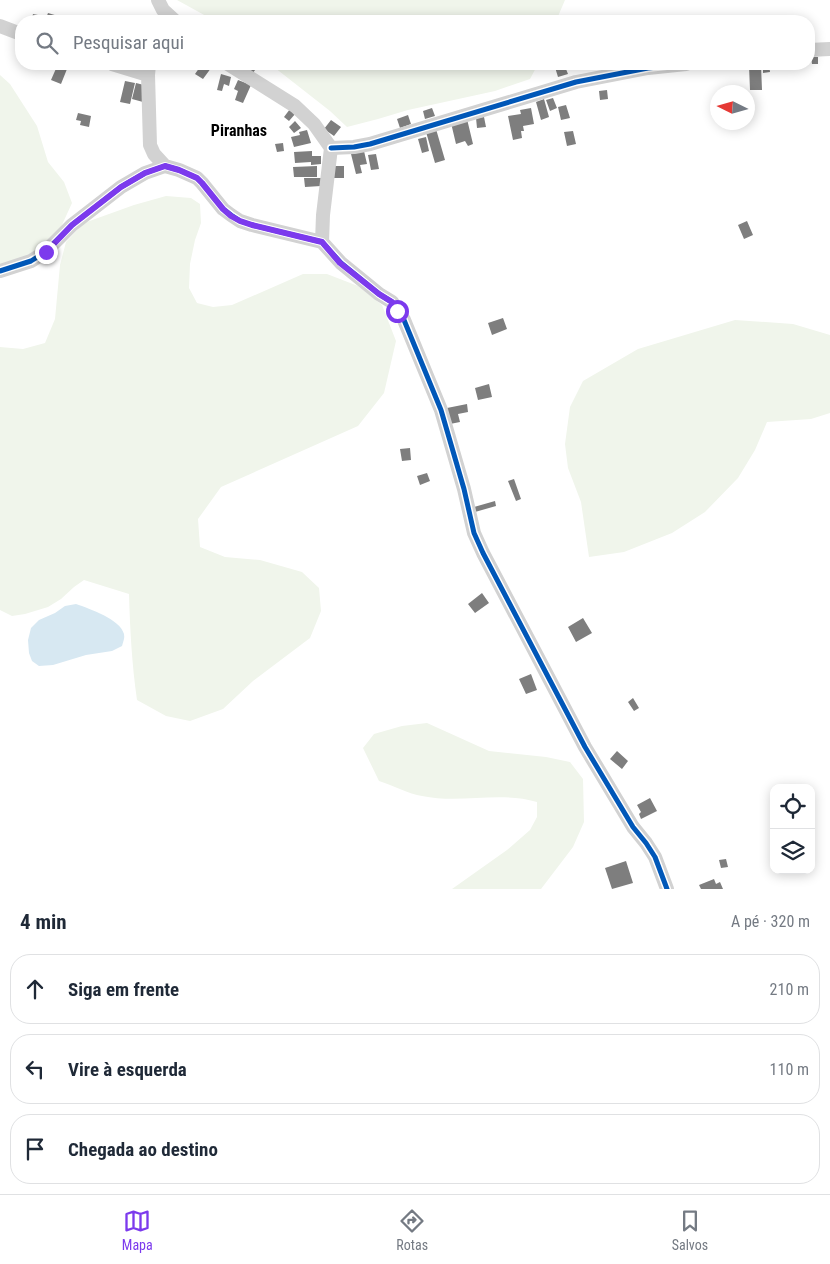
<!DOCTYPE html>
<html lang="pt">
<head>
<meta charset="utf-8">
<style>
	:root { --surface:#fff; --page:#f2f2f3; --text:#1f2937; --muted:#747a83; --line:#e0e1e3; --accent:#7c3aed }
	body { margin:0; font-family:"Roboto Condensed",sans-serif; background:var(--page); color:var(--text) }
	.controls { position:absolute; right:15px; bottom:15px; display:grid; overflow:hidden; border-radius:10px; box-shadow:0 2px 12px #0003 }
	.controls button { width:45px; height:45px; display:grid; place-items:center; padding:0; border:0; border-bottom:1px solid var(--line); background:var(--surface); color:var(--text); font:25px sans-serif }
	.compass { position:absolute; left:710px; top:85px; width:45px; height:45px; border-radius:50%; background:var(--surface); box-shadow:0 2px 12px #0003; rotate:275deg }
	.stop { position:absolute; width:15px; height:15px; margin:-11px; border:4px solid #7c3aed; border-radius:50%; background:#fff }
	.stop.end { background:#7c3aed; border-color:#fff; box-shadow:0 1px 5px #0008 }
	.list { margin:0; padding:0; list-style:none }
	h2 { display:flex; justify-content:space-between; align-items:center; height:65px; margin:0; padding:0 20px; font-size:21px }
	h2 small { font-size:16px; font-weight:400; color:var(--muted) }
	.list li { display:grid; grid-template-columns:32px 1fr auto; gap:15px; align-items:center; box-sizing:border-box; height:70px; margin:0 10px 10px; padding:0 10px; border:1px solid var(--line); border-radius:20px }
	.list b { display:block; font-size:19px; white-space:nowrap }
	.list em { font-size:16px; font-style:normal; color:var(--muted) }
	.icon { flex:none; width:28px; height:28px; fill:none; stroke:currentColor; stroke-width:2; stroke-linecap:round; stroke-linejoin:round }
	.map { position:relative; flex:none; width:830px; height:889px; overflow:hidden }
	.search { position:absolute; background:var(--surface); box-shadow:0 2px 12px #0003; left:15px; right:15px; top:15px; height:55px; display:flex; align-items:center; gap:12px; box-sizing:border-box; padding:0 18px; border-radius:20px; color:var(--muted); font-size:19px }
	.sheet { height:305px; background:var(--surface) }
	nav { display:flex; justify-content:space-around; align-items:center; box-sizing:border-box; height:70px; border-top:1px solid var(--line); background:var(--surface); font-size:14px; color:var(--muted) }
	nav a { display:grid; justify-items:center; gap:2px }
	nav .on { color:var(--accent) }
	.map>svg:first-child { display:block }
	.green { fill:#f0f5eb }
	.water { fill:#d7e8f2 }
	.building { fill:#7e7e7e }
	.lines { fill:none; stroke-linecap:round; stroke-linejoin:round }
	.minor { stroke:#d2d2d2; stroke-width:14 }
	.cycleway-casing { stroke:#fff; stroke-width:8 }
	.cycleway { stroke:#0057b8; stroke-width:5 }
	.route { stroke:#7c3aed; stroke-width:6 }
	.labels { text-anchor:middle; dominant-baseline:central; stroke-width:5; stroke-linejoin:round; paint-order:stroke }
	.quarter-label { font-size:16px; font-weight:bold; fill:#000; stroke:#fff }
</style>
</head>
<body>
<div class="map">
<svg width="830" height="889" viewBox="0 0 830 889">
	<rect width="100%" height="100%" fill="#fff"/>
	<path class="green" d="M177 0H565L556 21H213L206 16Z
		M270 64H538L530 79 495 91 408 110 378 119 347 127 330 111Z
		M0 75 10 84 37 126 48 162 64 182 72 203 56 238 32 256 0 266Z
		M166 196 191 198 200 204 201 223 195 240 190 264 189 288 197 303 213 307 232 305 303 274H327L358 286 382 305 396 341 384 393 358 426 221 487 198 519 200 547 225 557 260 560 302 572 319 588 321 611 310 638 253 681 223 709 190 721 166 716 137 700C132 665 130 630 129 594L84 580 74 587 61 599 48 607 25 614 12 616 0 610V347L23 349 45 343 55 319 60 265 66 242 84 223 134 205Z
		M735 320 793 324 830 335V413L811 419 767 422 755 450 738 478 705 512 672 533 624 552 589 557 581 502 568 468 565 444 570 407 583 381 638 349Z
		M427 723 489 751 546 757 570 762 583 779 584 822 573 847 541 889H452L507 850 530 830 537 817V802C500 791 460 804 422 796 409 794 392 785 379 781L363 748 374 734 402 726Z"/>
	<path class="water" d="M76 604C90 609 120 619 124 634 125 638 123 642 122 646L112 651 86 655 53 665 39 666 32 661 29 653 28 640 31 628 39 620 55 613 65 606Z"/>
	<path class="building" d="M48 13 58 16 57 21H45Z
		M33 14 43 16 42 21H31Z
		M811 57H818V64H812Z
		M58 64H69L61 84 51 80Z
		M202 64H214L203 79 195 74Z
		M247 64H252L257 67 253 73 245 68Z
		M554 64H564L568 74 558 77Z
		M763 64H769L770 72 763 73Z
		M761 65 762 90H750L749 66Z
		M221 74 231 77 229 86 224 84 222 91 217 90Z
		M238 80 251 85 243 103 235 100 238 91 234 89Z
		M125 81 135 83 130 104 120 102Z
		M136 83 148 86 143 102 132 99Z
		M607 90 608 99 600 100 599 91Z
		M553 98 557 108 550 111 546 100Z
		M544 99 549 117 541 120 536 102Z
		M566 105 570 118 561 120 558 107Z
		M432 108 435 116 425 119 423 111Z
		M531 108 534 124 523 126 524 131H521L522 138 513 140 508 116 521 114 520 110Z
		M290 109 296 113 289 121 284 117Z
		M78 113 91 116 89 127 80 125 81 121 76 120Z
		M408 115 411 124 400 128 397 119Z
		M484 117 486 127 477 128 476 118Z
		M467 119 473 144 468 146 465 141 456 144 451 123Z
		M331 120 341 127 334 136 324 129Z
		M295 121 301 128 294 133 289 127Z
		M436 129 445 160 435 163 426 132Z
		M307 130 311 143 294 147 291 137 300 135 299 132Z
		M573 131 576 144 567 146 564 132Z
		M426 137 429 151 422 153 418 139Z
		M283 143 284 151 277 152 275 144Z
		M312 151V156H321V164L311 165V162L295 163 294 152Z
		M364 151 367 164 360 165 362 173 356 174 351 154Z
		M376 154 379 169 371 170 368 155Z
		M317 166V177H294L293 167Z
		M332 166H344V178H332Z
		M304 178H321V186L305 187Z
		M747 221 753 235 744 239 738 225Z
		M503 318 507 329 492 335 488 323Z
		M489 384 492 397 478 400 475 388Z
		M467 404 468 412 458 414 460 422 450 424 447 408Z
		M410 448 411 460 402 461 400 449Z
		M427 473 430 481 420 485 417 476Z
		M514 479 521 499 516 501 508 481Z
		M495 501 496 506 475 512 474 507Z
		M482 593 489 603 475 613 468 604Z
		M583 618 592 633 576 642 568 627Z
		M531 674 537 690 526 694 519 679Z
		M633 698 639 708 634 711 628 702Z
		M617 751 628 761 622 769 610 759Z
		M650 798 657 811 641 819 639 814 641 812 637 805Z
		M726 859 728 867 721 868 719 860Z
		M626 861 633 883 612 889 605 868Z
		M714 879 716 884 720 882 723 889H701L699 885Z"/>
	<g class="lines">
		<path class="minor" d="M158 0 163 10 175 21
			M0 26 21 34
			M809 50 830 49
			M112 64 148 75
			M149 64 148 75 150 145 154 154 165 166
			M228 64 295 106 314 124 331 148 323 215 322 242
			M331 148 354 147 370 144 576 82 648 68 686 64
			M0 271 31 261 39 256 46 251 72 225 121 187 145 173 165 166 179 170 197 178 202 183 223 209 231 215 240 221 252 225 322 242 341 263 379 294 392 302 404 320 441 410 464 489 474 533 483 553 585 747 633 827 646 843 655 857 667 889"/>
		<g class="cycleway-casing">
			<path id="cycleway" d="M331 148 354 147 370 144 576 82 648 68 686 64
				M0 271 31 261 39 256 46 251 72 225 121 187 145 173 165 166 179 170 197 178 202 183 223 209 231 215 240 221 252 225 322 242 341 263 379 294 392 302 404 320 441 410 464 489 474 533 483 553 585 747 633 827 646 843 655 857 667 889"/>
		</g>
		<use href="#cycleway" class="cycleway"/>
	</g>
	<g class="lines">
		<path class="route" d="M46 252 72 225 121 187 145 173 165 166 179 170 197 178 202 183 223 209 231 216 240 221 252 225 322 242 340 263 379 294 392 302 397 311"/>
	</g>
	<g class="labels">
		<g class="quarter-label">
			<text x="239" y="130">Piranhas</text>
		</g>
	</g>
</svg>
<div class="controls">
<button><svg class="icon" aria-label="locate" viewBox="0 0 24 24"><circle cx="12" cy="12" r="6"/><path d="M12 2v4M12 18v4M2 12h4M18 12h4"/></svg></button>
<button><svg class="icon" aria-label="layers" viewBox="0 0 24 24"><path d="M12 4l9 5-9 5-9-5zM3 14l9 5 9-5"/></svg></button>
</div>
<svg class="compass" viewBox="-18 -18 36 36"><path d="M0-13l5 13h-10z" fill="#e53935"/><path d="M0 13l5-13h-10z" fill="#747a83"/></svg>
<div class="stop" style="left:397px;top:311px"></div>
<div class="stop end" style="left:46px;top:252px"></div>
<div class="search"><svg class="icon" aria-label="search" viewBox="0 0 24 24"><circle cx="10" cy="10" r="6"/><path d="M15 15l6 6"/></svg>Pesquisar aqui</div>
</div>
<section class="sheet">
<h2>4 min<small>A pé · 320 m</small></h2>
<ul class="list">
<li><svg class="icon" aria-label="ahead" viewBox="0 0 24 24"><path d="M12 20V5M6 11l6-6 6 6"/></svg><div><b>Siga em frente</b></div><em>210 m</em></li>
<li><svg class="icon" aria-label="left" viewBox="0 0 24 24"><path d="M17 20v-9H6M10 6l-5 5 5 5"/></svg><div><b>Vire à esquerda</b></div><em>110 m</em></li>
<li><svg class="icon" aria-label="arrive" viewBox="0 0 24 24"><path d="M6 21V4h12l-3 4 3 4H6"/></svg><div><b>Chegada ao destino</b></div></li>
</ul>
</section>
<nav>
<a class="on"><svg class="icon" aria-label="map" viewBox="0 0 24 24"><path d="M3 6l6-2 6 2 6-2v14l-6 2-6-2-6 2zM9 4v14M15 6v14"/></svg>Mapa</a>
<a><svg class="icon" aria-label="directions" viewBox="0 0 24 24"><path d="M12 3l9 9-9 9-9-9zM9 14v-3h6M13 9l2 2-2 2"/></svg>Rotas</a>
<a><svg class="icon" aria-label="saved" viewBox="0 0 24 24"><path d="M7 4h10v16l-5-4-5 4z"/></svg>Salvos</a>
</nav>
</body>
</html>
